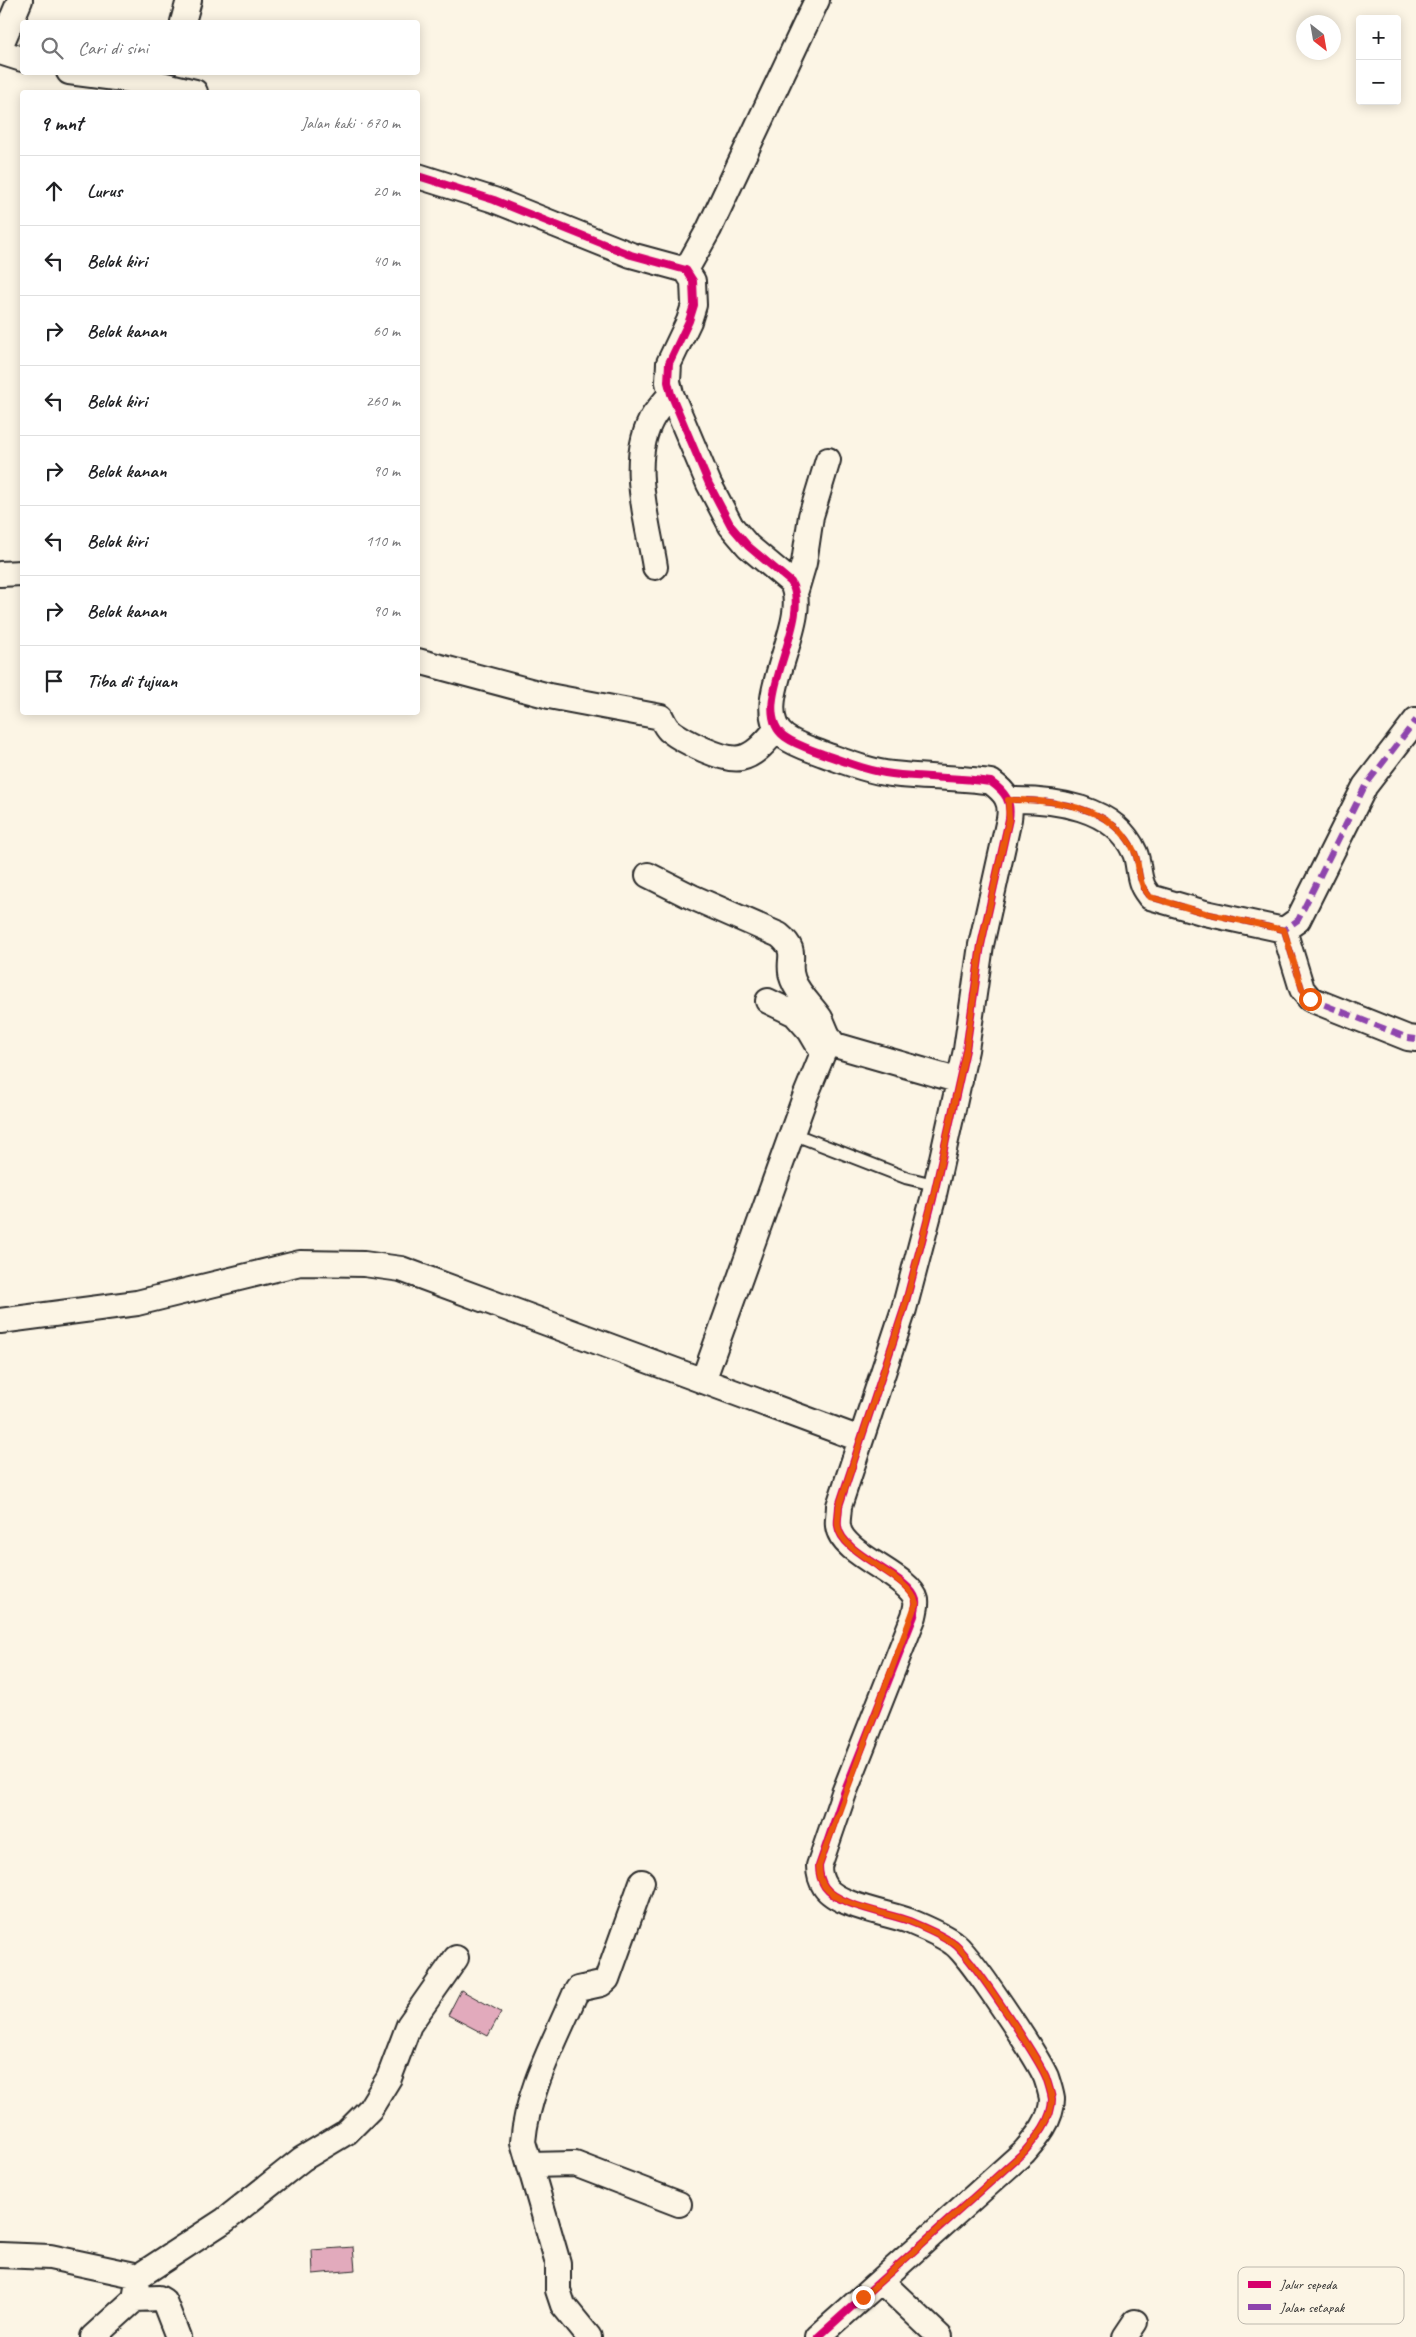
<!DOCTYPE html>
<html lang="id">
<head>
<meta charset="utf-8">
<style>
	:root { --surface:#fff; --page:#f6f6f6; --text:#202124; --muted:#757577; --line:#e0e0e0 }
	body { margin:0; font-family:Caveat,sans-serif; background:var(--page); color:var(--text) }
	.controls { position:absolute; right:15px; top:15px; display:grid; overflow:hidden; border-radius:5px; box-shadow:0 2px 12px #0003 }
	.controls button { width:45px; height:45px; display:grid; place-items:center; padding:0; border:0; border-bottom:1px solid var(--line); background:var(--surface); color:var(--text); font:25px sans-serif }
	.compass { position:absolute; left:1296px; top:15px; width:45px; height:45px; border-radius:50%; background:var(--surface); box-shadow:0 2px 12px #0003; rotate:149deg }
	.stop { position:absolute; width:15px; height:15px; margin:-11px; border:4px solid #ea580c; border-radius:50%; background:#fff }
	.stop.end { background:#ea580c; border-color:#fff; box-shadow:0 1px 5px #0008 }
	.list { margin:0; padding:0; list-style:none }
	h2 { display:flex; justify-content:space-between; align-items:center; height:65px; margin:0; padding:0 20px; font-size:21px }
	h2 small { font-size:16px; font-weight:400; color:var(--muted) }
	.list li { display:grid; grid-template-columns:32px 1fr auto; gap:15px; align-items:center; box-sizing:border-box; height:70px; padding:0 20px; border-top:1px solid var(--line) }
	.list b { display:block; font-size:19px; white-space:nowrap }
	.list em { font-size:16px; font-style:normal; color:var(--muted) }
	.icon { flex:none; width:28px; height:28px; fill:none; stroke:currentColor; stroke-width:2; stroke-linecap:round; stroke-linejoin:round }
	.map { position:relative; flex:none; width:1416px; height:2337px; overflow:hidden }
	.search { position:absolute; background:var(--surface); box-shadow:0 2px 12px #0003; left:20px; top:20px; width:400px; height:55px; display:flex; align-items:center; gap:12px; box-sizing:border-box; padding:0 18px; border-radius:5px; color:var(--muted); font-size:19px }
	.panel { position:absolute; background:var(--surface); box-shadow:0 2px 12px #0003; left:20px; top:90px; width:400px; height:625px; border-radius:5px }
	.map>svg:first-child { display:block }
	.building { fill:#e2aabc; stroke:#2b2b2b }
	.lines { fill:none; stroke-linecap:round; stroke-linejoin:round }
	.lane-casing { stroke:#2b2b2b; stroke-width:15 }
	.street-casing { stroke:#2b2b2b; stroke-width:28 }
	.lane { stroke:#fcf5e5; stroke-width:11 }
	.street { stroke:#fcf5e5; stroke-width:24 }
	.quiet { stroke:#8e44ad; stroke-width:6; stroke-dasharray:12 6; stroke-linecap:butt }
	.cycleway-casing { stroke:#fcf5e5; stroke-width:11 }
	.cycleway { stroke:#d6006c; stroke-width:8 }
	.route { stroke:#ea580c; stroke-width:6 }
	.key { fill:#fcf5e5; stroke:#bdb8ad; stroke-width:1 }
	.key-label { font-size:14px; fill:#2b2b2b }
</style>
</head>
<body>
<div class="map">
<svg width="1416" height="2337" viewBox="0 0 1416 2337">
	<rect width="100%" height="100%" fill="#fcf5e5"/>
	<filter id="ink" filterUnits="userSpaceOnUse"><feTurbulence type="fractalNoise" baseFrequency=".02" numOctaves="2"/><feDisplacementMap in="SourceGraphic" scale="10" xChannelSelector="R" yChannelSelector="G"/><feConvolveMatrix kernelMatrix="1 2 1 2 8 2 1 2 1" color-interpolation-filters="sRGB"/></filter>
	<g filter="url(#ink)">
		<path class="building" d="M461 1990 501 2012 488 2036 448 2015Z
			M353 2247 355 2270 313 2274 312 2250Z"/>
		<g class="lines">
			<g class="lane-casing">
				<path id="lane" d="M804 1138 907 1178 936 1185"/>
			</g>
			<g class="street-casing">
				<path id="street" d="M183 22 189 0
					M0 47 20 0
					M0 52 22 59
					M69 72 161 84 195 92
					M418 176 494 200 631 255 686 270 693 281 694 305 689 321 669 363 668 382 671 394 709 484 731 526 748 546 791 582C814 621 745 708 785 737 796 745 810 749 823 754 846 762 868 771 892 774 925 778 958 777 991 782 1005 792 1012 801 1009 819L981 945 966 1050 933 1199 904 1309 839 1506C839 1513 837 1520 838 1526 841 1555 910 1575 916 1600 917 1605 915 1611 914 1616L844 1793 819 1866C819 1873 821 1881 825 1887 838 1906 888 1913 909 1921 923 1927 941 1934 953 1943 969 1953 1037 2057 1046 2077 1048 2083 1051 2093 1052 2099 1052 2120 1037 2137 1024 2152L818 2337
					M686 270 709 229 817 0
					M655 567C648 522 627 458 654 415 659 408 665 401 671 394
					M0 574 22 573
					M796 590 804 563 811 516 828 460
					M418 661 549 696 661 717C663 721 665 726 669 730 683 741 724 762 741 758 756 755 767 740 777 729
					M1008 800C1053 799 1115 806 1135 853 1139 863 1138 874 1142 884 1143 888 1147 893 1150 897L1205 913 1284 930 1298 920 1365 786 1416 720
					M648 875 692 897 779 935C801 953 785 960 793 980 798 994 812 1006 820 1018 826 1028 826 1037 835 1045L960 1081
					M1284 930 1302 989 1310 999 1408 1038 1416 1039
					M0 1321 137 1303 300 1263 364 1264 401 1269 860 1439
					M703 1381 805 1097 823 1053 810 1031 795 1014 768 1001
					M530 2165 575 2164 679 2204
					M0 2255 50 2257 139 2276 225 2220 302 2159 347 2132 370 2109 389 2078 409 2025 456 1958
					M139 2276 135 2299 159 2298 164 2301 178 2337
					M881 2281 940 2337
					M93 2337 135 2299
					M589 2337 563 2305 558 2290V2263L523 2142C527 2091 555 2041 575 1994L578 1989 601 1984 607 1979 642 1882
					M1125 2337 1135 2322"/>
			</g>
			<use href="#lane" class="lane"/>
			<use href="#street" class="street"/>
			<path class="quiet" d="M1008 800C1053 799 1115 806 1135 853 1139 863 1138 874 1142 884 1143 888 1147 893 1150 897L1205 913 1284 930 1298 920 1365 786 1416 720
				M1284 930 1302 989 1310 999 1408 1038 1416 1039"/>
			<g class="cycleway-casing">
				<path id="cycleway" d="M418 176 494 200 631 255 686 270 693 281 694 305 689 321 669 363 668 382 671 394 709 484 731 526 748 546 791 582C814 621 745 708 785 737 796 745 810 749 823 754 846 762 868 771 892 774 925 778 958 777 991 782 1005 792 1012 801 1009 819L981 945 966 1050 933 1199 904 1309 839 1506C839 1513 837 1520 838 1526 841 1555 910 1575 916 1600 917 1605 915 1611 914 1616L844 1793 819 1866C819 1873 821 1881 825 1887 838 1906 888 1913 909 1921 923 1927 941 1934 953 1943 969 1953 1037 2057 1046 2077 1048 2083 1051 2093 1052 2099 1052 2120 1037 2137 1024 2152L818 2337"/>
			</g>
			<use href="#cycleway" class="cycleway"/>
		</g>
	</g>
	<g class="lines" filter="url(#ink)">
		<path class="route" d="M863 2297 1024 2152C1037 2137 1052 2120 1052 2099 1051 2093 1048 2083 1046 2077 1037 2057 969 1953 953 1943 941 1934 923 1927 909 1921 888 1913 839 1906 825 1887 820 1881 819 1873 819 1866L916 1603C909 1574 841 1555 838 1526 837 1520 839 1513 839 1506L904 1309 933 1198 966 1050 981 945 1009 819 1008 800C1053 799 1115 806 1135 853 1139 863 1138 874 1142 884 1143 888 1147 893 1150 897L1205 913 1284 930 1302 989 1310 999"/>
	</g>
	<rect x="1238" y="2267" width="166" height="57" rx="8" class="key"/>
	<rect x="1248" y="2281" width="23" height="7" fill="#d6006c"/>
	<rect x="1248" y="2304" width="23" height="6" fill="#8e44ad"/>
	<g class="key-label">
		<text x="1280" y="2289">Jalur sepeda</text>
		<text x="1280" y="2312">Jalan setapak</text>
	</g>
</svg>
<div class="controls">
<button>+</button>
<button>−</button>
</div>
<svg class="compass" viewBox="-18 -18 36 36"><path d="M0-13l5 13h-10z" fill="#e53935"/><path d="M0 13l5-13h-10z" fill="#757577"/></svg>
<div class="stop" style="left:1310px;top:999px"></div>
<div class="stop end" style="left:863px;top:2297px"></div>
<div class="search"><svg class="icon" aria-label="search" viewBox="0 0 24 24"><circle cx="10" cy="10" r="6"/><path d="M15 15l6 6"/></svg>Cari di sini</div>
<section class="panel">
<h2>9 mnt<small>Jalan kaki · 670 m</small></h2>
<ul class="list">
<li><svg class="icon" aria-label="ahead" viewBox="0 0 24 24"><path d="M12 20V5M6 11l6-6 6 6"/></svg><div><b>Lurus</b></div><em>20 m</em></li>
<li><svg class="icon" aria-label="left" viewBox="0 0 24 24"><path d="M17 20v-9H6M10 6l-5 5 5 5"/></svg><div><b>Belok kiri</b></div><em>40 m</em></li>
<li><svg class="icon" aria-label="right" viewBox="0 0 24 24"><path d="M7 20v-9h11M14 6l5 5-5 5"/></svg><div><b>Belok kanan</b></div><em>60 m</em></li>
<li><svg class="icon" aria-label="left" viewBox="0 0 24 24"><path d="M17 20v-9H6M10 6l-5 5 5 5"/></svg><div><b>Belok kiri</b></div><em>260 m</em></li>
<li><svg class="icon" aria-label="right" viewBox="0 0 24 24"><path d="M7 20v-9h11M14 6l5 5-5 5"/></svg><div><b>Belok kanan</b></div><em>90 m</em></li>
<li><svg class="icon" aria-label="left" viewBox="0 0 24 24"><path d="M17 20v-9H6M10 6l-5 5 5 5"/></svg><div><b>Belok kiri</b></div><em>110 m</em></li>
<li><svg class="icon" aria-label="right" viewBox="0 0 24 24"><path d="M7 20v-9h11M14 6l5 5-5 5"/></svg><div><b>Belok kanan</b></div><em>90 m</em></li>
<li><svg class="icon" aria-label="arrive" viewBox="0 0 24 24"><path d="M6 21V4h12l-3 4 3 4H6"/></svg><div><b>Tiba di tujuan</b></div></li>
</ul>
</section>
</div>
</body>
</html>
